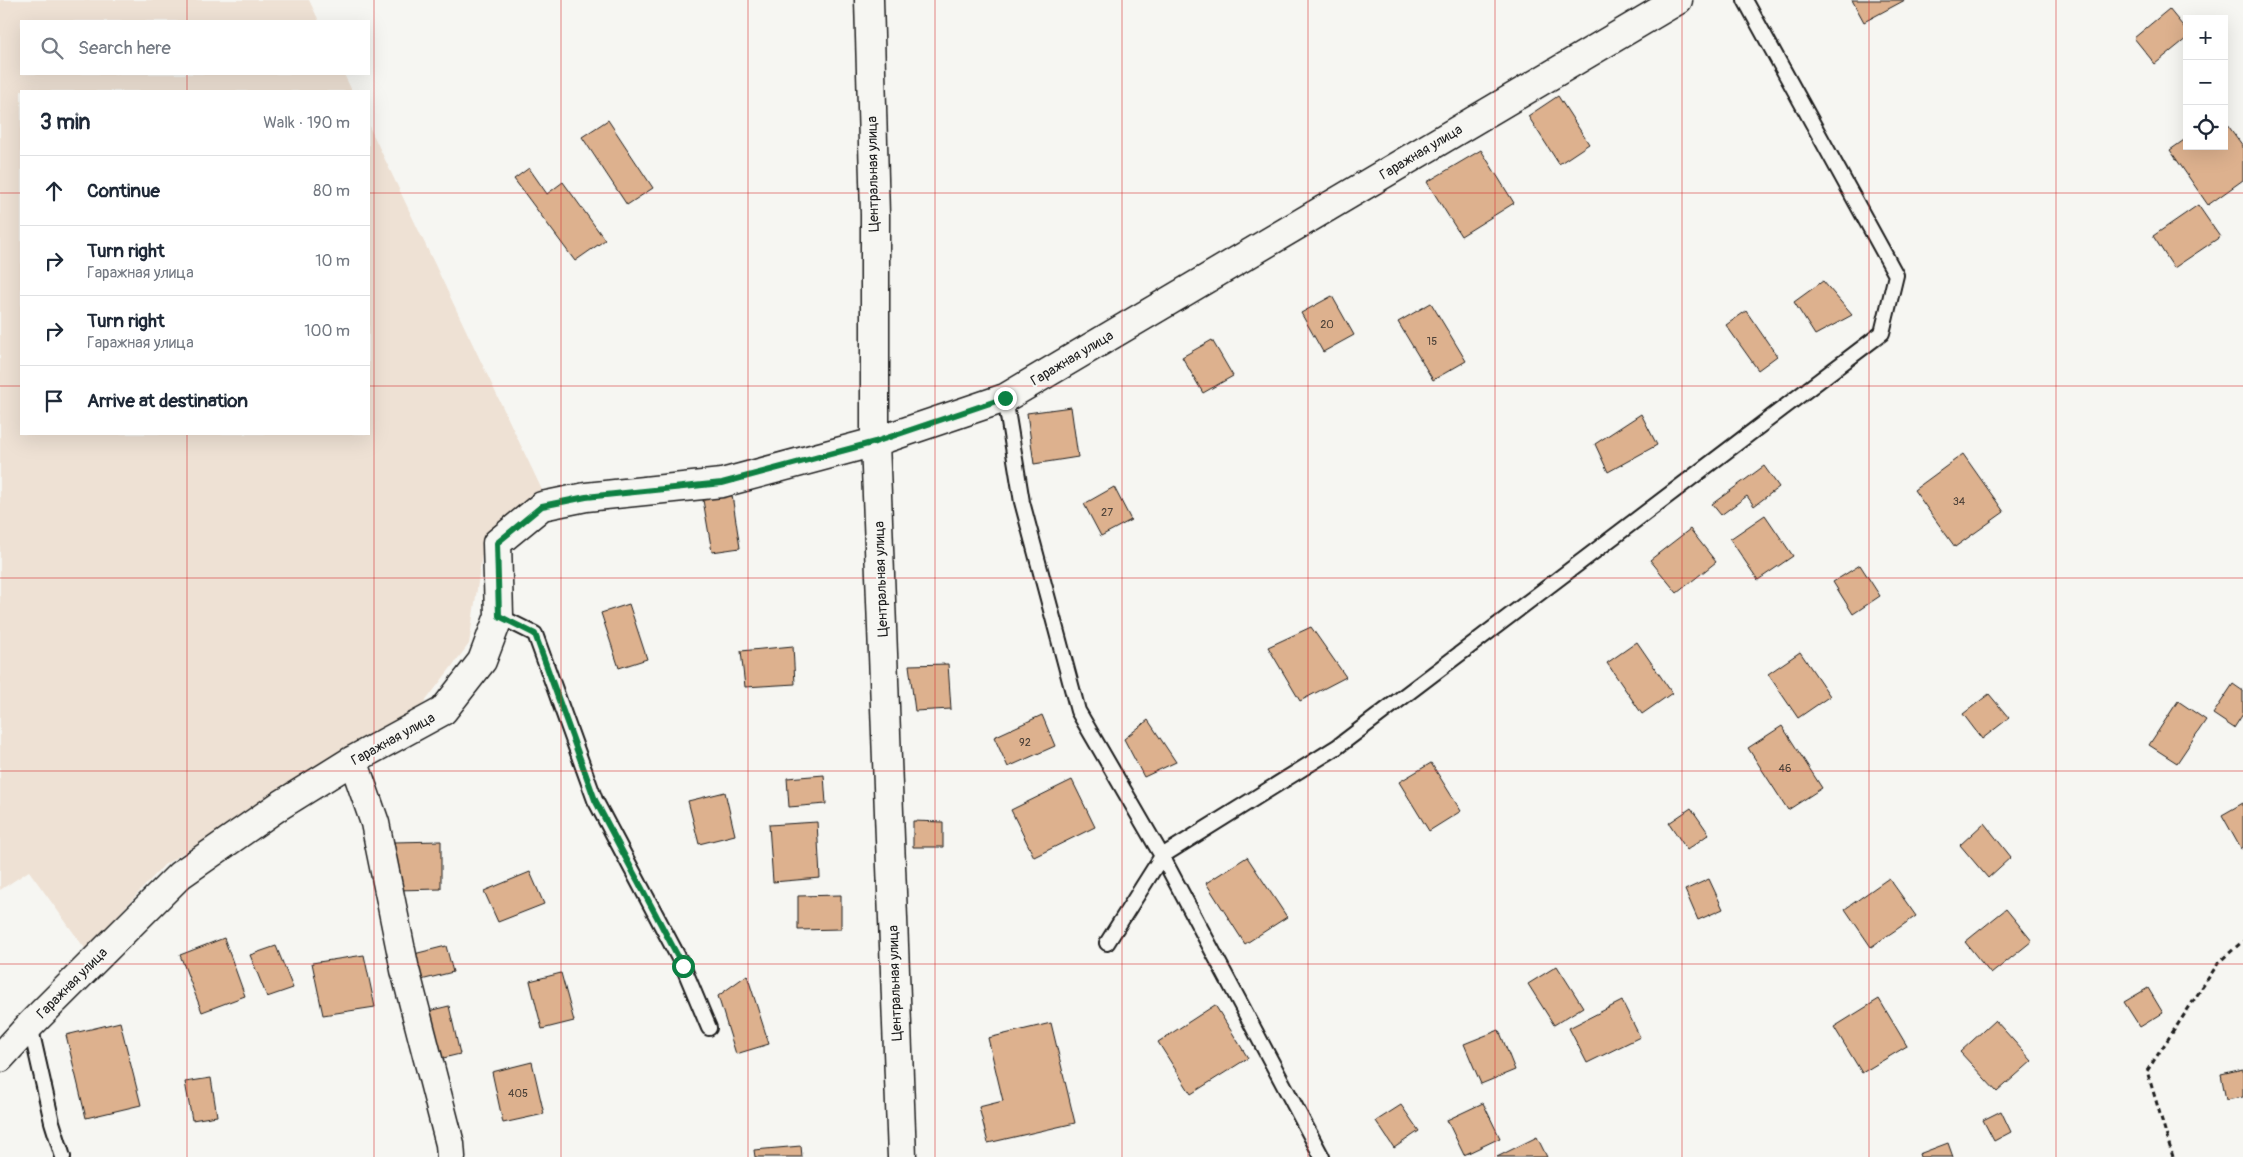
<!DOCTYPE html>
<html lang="en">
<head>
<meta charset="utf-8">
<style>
	:root { --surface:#fff; --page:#f2f2f3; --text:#1f2937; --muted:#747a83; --line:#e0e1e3 }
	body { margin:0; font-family:Pangolin,sans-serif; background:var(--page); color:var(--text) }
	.controls { position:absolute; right:15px; top:15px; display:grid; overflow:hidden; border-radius:0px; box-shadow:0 5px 20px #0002 }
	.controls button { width:45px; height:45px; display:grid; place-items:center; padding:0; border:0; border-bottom:1px solid var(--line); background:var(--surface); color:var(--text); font:25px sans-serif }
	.stop { position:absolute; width:15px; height:15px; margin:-11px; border:4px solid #0b8043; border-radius:50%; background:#fff }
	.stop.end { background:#0b8043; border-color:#fff; box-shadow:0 1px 5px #0008 }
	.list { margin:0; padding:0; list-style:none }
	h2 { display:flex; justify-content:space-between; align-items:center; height:65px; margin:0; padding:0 20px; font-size:21px }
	h2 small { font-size:16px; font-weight:400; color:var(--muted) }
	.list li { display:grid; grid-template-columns:32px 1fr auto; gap:15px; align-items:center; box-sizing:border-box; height:70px; padding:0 20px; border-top:1px solid var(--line) }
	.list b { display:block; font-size:19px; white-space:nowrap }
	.list p { margin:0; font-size:16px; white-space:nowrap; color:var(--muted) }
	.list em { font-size:16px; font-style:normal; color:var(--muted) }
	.icon { flex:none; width:28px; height:28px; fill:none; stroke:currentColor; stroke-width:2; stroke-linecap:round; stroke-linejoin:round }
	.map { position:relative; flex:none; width:2243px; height:1157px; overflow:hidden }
	.search { position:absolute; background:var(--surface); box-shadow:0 5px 20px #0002; left:20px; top:20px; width:350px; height:55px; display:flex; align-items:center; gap:12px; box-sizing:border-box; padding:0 18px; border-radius:0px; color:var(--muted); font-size:19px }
	.panel { position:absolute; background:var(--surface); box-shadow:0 5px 20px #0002; left:20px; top:90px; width:350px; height:345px; border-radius:0px }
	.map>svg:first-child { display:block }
	.built { fill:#eee1d4 }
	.building { fill:#ddb18e; stroke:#1c1c1c }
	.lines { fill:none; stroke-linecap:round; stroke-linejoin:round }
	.service-casing { stroke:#1c1c1c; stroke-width:18 }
	.minor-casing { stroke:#1c1c1c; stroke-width:31 }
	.path { stroke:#1c1c1c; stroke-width:3; stroke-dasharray:5 4; stroke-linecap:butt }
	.service { stroke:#f6f6f2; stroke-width:14 }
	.minor { stroke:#f6f6f2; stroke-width:28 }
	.route { stroke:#0b8043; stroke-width:6 }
	.grid { fill:none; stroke:#d62828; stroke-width:1; stroke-opacity:0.55 }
	.labels { text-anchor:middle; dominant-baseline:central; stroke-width:4; stroke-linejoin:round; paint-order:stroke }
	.number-label { font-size:11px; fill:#4c4138 }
	.street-label { font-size:14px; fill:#1c1c1c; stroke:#f6f6f2 }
</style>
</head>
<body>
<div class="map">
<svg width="2243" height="1157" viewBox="0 0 2243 1157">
	<rect width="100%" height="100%" fill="#f6f6f2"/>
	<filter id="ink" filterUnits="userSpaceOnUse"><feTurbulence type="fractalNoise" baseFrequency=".02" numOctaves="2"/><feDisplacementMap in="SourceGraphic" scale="10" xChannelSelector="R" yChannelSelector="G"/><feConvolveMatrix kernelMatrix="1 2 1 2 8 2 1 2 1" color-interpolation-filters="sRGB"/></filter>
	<g filter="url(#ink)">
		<path class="built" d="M0 0H309L319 21H21V74H344L352 91H21V434H369V126L543 492 485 534 469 644 421 707 164 865 86 950 29 871 0 890Z"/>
		<path class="building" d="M1852 0H1905L1864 22Z
			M2169 9 2187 31V38L2155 64 2134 38Z
			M1558 96 1589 144 1559 164 1528 116Z
			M608 120 653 188 627 205 582 137Z
			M2224 120 2243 146V180L2208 205 2170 150 2187 138V146H2224Z
			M1481 150 1514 203 1461 236 1427 182Z
			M529 168 547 194 563 182 605 240 575 261 514 179Z
			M2198 205 2220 237 2174 268 2153 236Z
			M1823 281 1852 315 1815 335 1794 302Z
			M1332 296 1354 335 1323 352 1301 313Z
			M1431 303 1466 361 1433 380 1398 322Z
			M1746 311 1777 356 1758 370 1726 325Z
			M1212 340 1233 376 1203 393 1182 357Z
			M1071 407 1078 457 1034 464 1027 413Z
			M1641 414 1657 445 1608 472 1595 444Z
			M1963 454 2004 512 1955 547 1914 490Z
			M1764 466 1779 487 1754 506 1747 496 1721 515 1712 504Z
			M1114 487 1131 520 1101 536 1084 504Z
			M732 495 740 548 712 552 703 500Z
			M1765 515 1793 556 1758 580 1730 539Z
			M1690 529 1716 562 1677 593 1650 560Z
			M1860 565 1880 596 1853 614 1833 582Z
			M629 604 647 659 619 668 601 613Z
			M1311 627 1346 677 1300 701 1268 647Z
			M1637 642 1672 693 1642 714 1607 663Z
			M793 646 795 684 745 687 741 651Z
			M1800 652 1830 696 1798 718 1768 674Z
			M948 664 951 709 915 711 909 665Z
			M2233 684 2243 691V714L2234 728 2213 714Z
			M1989 694 2009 718 1982 739 1963 714Z
			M2178 701 2206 720 2177 763 2149 745Z
			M1042 715 1055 746 1008 767 994 737Z
			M1148 720 1176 762 1144 777 1124 739Z
			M1782 726 1822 788 1788 810 1748 748Z
			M1431 763 1461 811 1429 831 1399 782Z
			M824 775 826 804 789 807 787 778Z
			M1072 780 1095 827 1034 857 1011 810Z
			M725 792 735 835 699 844 688 801Z
			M2243 803V848L2241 849 2222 815Z
			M1691 808 1709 834 1687 850 1669 823Z
			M913 821 943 822V847H913Z
			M817 822 820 878 773 882 769 825Z
			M1984 823 2011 857 1988 878 1960 845Z
			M441 841V889L395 890 394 842Z
			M1247 857 1287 917 1245 944 1206 883Z
			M530 872 544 904 498 922 484 891Z
			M1889 878 1916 916 1871 947 1845 909Z
			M1709 879 1723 909 1698 920 1685 890Z
			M841 895V929L798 930V896Z
			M2006 909 2032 941 1991 974 1965 942Z
			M224 938 245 996 202 1012 180 955Z
			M276 946 293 988 267 997 250 955Z
			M446 946 453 972 421 980 414 954Z
			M364 955 375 1007 323 1015 312 963Z
			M1557 966 1583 1007 1554 1025 1528 984Z
			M561 973 574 1021 542 1029 530 981Z
			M747 975 769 1044 736 1054 718 996Z
			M2148 988 2163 1013 2140 1027 2124 1002Z
			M1879 999 1907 1046 1862 1073 1834 1027Z
			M1622 1001 1640 1037 1587 1063 1569 1028Z
			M1215 1005 1248 1058 1191 1094 1158 1042Z
			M449 1006 460 1054 435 1060 424 1012Z
			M1995 1020 2032 1061 1997 1092 1960 1052Z
			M120 1022 141 1105 86 1118 66 1035Z
			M1051 1023 1075 1123 988 1143 979 1107 1003 1101 988 1038Z
			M1499 1030 1515 1070 1481 1084 1464 1044Z
			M532 1062 544 1114 503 1123 492 1072Z
			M2243 1069V1097L2226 1100 2221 1074Z
			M211 1078 217 1116 192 1120 185 1082Z
			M1483 1103 1500 1138 1464 1155 1447 1120Z
			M1401 1105 1419 1131 1394 1148 1376 1121Z
			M2001 1111 2011 1132 1994 1141 1983 1120Z
			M1537 1137 1547 1157H1497Z
			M1948 1143 1953 1157H1920L1919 1154Z
			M801 1146 802 1157H755L754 1150Z"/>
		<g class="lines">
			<g class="service-casing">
				<path id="service" d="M1005 398 1022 502 1078 711 1162 856 1322 1157
					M499 616 535 634 595 800 683 966 709 1028
					M1107 943 1162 856 1337 747 1882 333 1896 275 1745 0
					M30 1025 52 1122 63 1157"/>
			</g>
			<g class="minor-casing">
				<path id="minor" d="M869 0 875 215V442L902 1157
					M353 760 375 823 405 970 450 1144 451 1157
					M0 1058 30 1025 180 875 279 806 353 760 443 711 482 661 499 616 497 543 542 506 586 497 722 483 875 442 1005 398 1678 0"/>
			</g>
			<path class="path" d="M2173 1157 2147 1071 2219 962 2243 941"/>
			<use href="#service" class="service"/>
			<use href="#minor" class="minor"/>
		</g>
	</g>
	<g class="lines" filter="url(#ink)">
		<path class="route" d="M683 966 595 800 535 634 499 616 497 543 542 506 586 497 722 483 875 442 1005 398"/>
	</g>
	<path class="grid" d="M187 0V21M374 0V1157M561 0V1157M748 0V1157M935 0V1157M1122 0V1157M1308 0V1157M1495 0V1157M1682 0V1157M1869 0V1157M2056 0V1157M187 74V91M0 193H21M369 193H2243M0 386H21M369 386H2243M187 434V1157M0 578H2243M0 771H2243M0 964H2243"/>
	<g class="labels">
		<g class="number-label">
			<text x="1327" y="324">20</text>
			<text x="1432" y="341">15</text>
			<text x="1959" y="501">34</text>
			<text x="1107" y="512">27</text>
			<text x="1025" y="742">92</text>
			<text x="1785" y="768">46</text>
			<text x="518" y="1093">405</text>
		</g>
		<g class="street-label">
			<text transform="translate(1421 152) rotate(-31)">Гаражная улица</text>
			<text transform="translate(873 174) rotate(-91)">Центральная улица</text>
			<text transform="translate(1072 358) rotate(-31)">Гаражная улица</text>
			<text transform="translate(881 579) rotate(-92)">Центральная улица</text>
			<text transform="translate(393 739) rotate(-29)">Гаражная улица</text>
			<text transform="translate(72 983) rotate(-45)">Гаражная улица</text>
			<text transform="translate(895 983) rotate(-92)">Центральная улица</text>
		</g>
	</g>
</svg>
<div class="controls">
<button>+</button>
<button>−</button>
<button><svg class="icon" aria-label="locate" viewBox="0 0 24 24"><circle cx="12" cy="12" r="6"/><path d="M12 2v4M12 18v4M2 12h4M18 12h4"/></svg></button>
</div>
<div class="stop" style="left:683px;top:966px"></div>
<div class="stop end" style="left:1005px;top:398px"></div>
<div class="search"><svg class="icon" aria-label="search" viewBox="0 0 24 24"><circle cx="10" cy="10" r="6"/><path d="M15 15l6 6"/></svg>Search here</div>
<section class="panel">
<h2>3 min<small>Walk · 190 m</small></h2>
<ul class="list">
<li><svg class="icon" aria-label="ahead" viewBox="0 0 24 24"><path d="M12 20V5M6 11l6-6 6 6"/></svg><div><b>Continue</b></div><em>80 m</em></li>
<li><svg class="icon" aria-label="right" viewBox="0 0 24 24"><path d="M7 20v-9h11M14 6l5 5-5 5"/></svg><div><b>Turn right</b><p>Гаражная улица</p></div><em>10 m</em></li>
<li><svg class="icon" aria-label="right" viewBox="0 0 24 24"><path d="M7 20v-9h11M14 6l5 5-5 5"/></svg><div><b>Turn right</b><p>Гаражная улица</p></div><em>100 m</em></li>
<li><svg class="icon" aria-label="arrive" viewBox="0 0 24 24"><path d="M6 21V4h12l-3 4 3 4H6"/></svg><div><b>Arrive at destination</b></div></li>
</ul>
</section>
</div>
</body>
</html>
